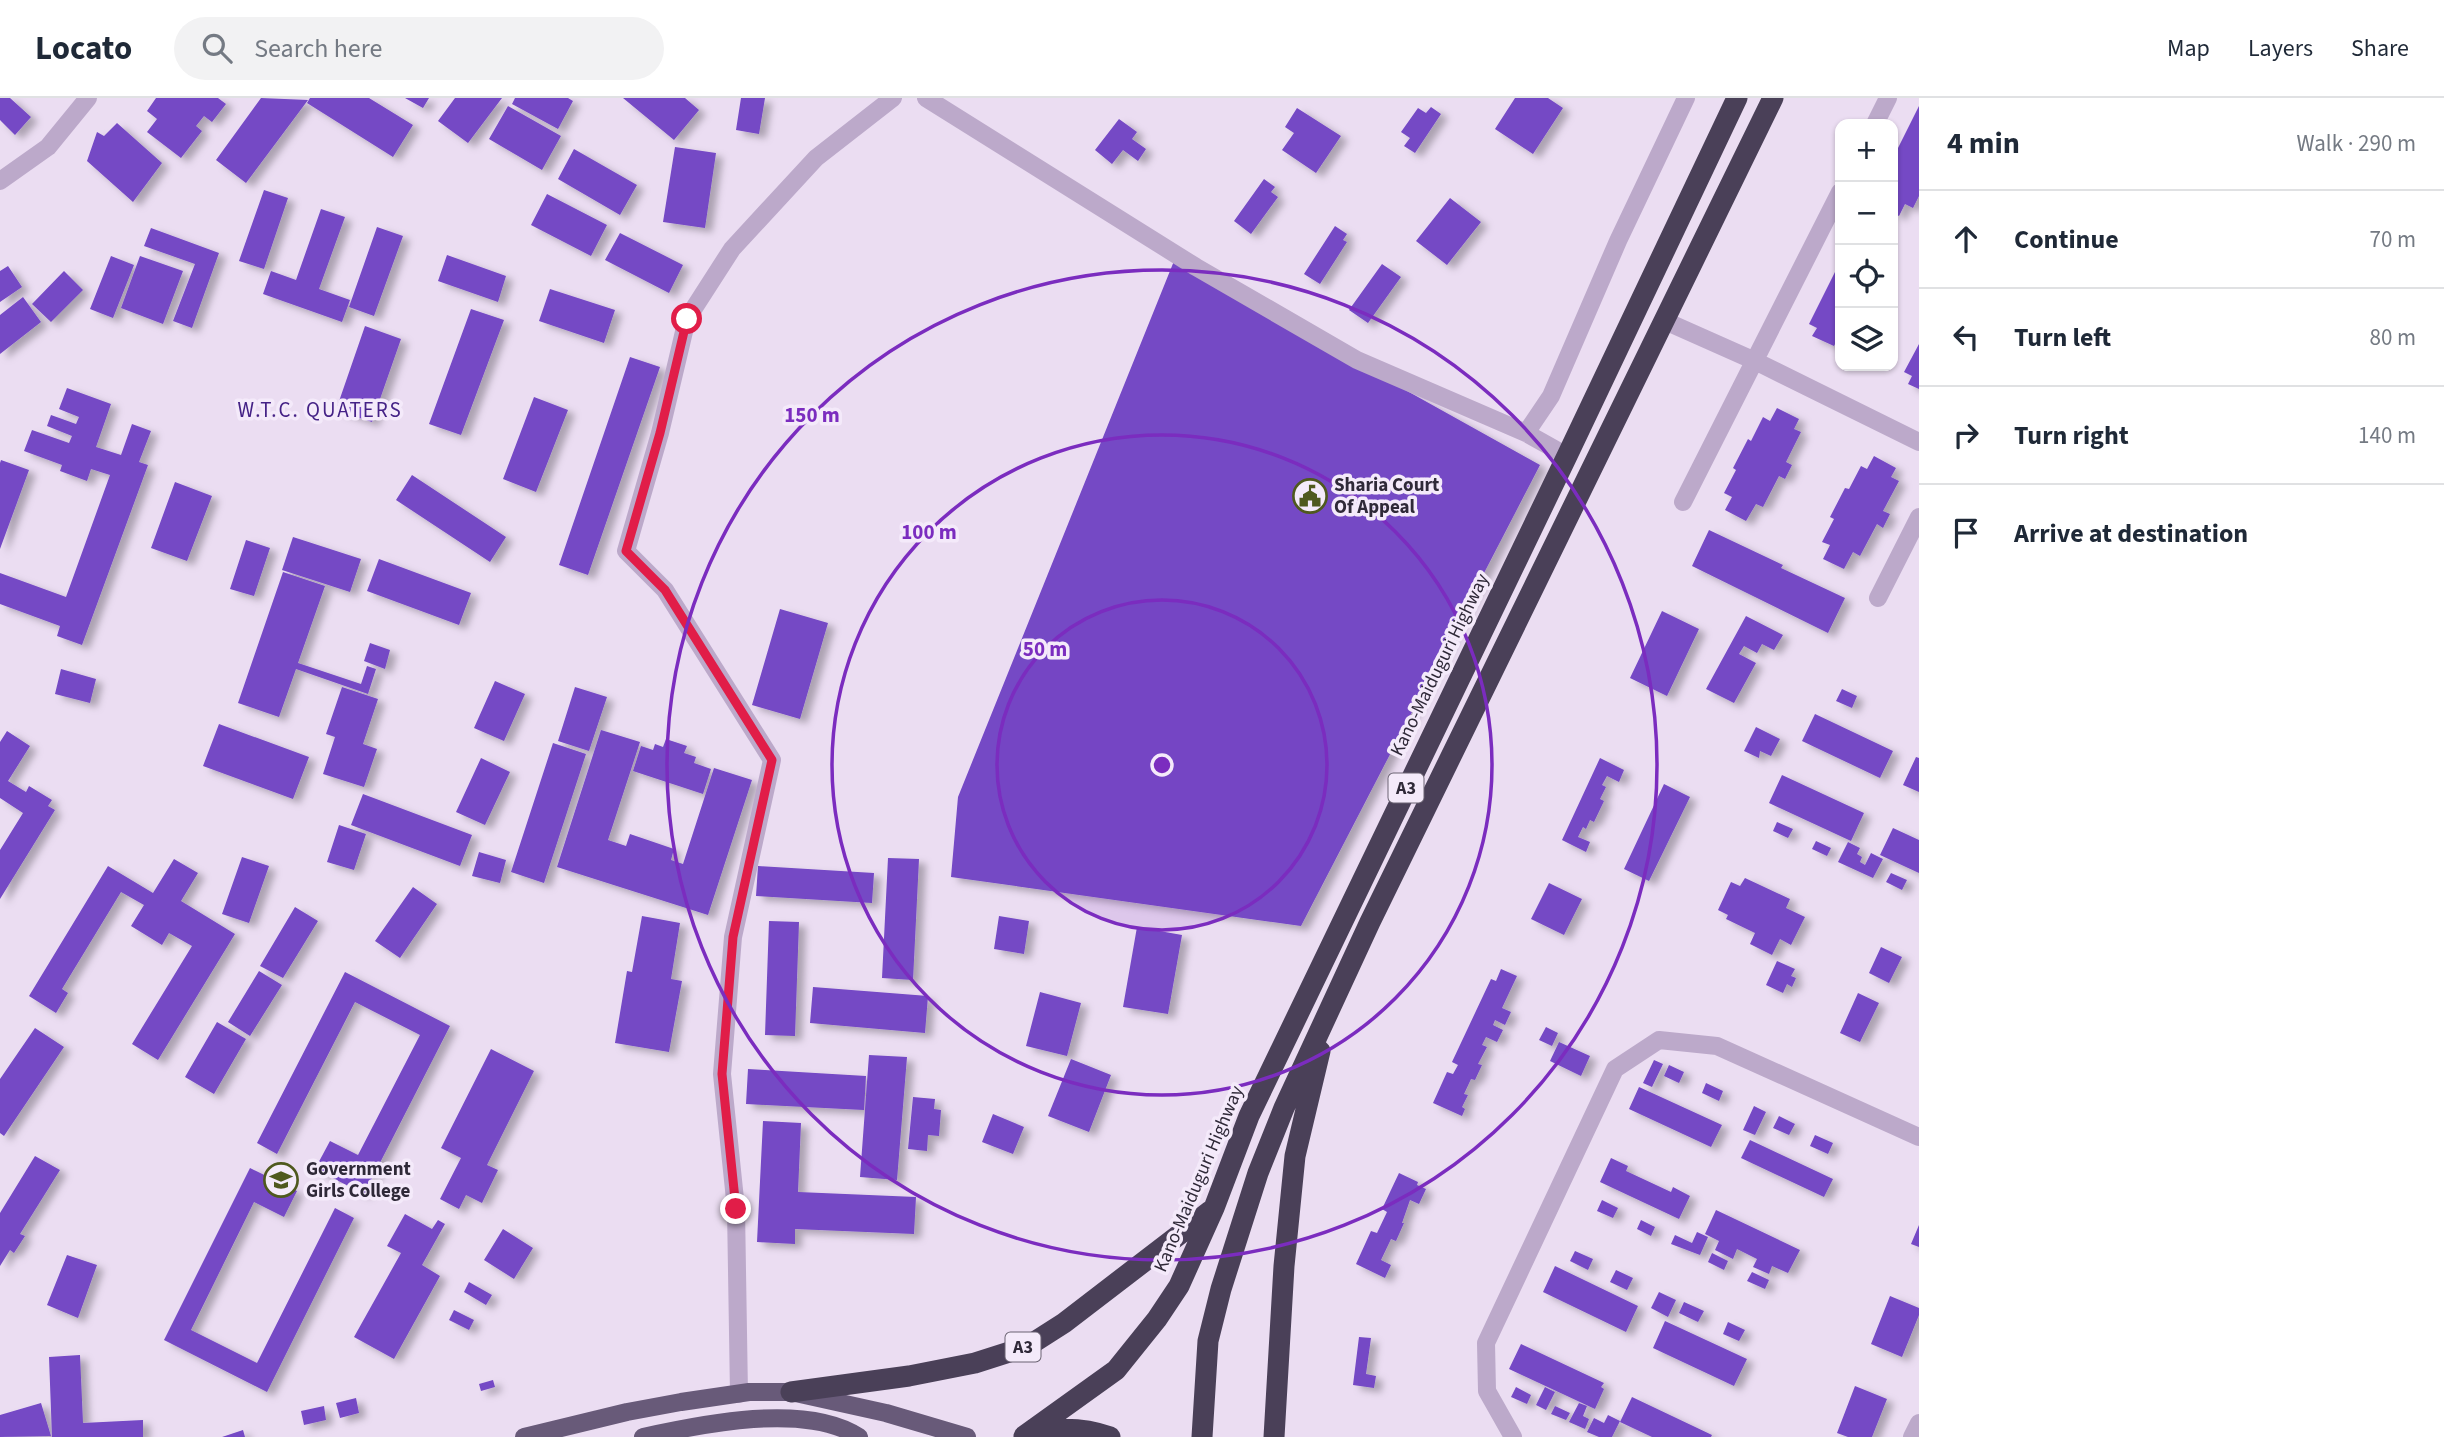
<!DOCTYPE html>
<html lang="en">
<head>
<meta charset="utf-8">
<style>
	:root { --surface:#fff; --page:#f2f2f3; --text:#1f2937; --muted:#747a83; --line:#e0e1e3 }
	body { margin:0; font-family:"Source Sans 3",sans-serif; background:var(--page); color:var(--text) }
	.controls { position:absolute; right:21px; top:21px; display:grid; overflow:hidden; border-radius:14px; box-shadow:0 2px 5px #0004 }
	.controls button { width:63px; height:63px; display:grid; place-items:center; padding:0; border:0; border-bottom:2px solid var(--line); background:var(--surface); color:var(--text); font:35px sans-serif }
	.stop { position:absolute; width:21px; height:21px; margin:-16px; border:5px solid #e11d48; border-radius:50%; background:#fff }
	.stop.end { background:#e11d48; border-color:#fff; box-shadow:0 2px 7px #0008 }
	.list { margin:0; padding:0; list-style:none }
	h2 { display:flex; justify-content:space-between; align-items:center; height:91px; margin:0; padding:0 28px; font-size:30px }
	h2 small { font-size:23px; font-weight:400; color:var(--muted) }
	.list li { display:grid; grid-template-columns:46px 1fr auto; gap:21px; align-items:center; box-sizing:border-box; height:98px; padding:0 28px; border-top:2px solid var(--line) }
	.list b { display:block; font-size:26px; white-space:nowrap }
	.list em { font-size:23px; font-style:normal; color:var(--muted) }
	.icon { flex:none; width:38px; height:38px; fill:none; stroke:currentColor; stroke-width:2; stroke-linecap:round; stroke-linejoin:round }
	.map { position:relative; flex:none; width:1919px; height:1339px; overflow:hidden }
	header { display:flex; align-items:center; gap:42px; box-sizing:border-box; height:98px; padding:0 35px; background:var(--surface); border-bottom:2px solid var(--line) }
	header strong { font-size:33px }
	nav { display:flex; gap:38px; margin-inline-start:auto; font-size:24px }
	.search { width:490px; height:63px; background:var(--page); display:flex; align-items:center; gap:18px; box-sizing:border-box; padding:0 24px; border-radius:38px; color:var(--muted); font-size:26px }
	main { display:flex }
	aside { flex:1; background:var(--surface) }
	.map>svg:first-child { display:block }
	.building { fill:#7448c5; filter:url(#shadow) }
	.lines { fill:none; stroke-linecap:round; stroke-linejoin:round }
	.minor { stroke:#bca9ca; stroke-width:18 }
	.major { stroke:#685a79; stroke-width:18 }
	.highway { stroke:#4a4058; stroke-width:21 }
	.route { stroke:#e11d48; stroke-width:9 }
	.ring { fill:none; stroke:#7b2cbf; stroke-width:3.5 }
	.labels { text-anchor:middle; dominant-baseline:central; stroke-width:7; stroke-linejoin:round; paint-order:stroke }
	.shield { fill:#f4eafa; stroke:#6a6372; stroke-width:2 }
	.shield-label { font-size:18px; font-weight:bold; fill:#2f2938 }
	.poi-label { font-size:19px; font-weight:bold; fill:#2f2938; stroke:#f4eafa; text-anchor:start }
	.street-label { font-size:19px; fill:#2f2938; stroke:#f4eafa }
	.neighbourhood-label { font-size:21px; letter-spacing:2px; fill:#452286; stroke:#f4eafa }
	.centre { fill:#7b2cbf; stroke:#f4eafa; stroke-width:3.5 }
	.ring-label { font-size:21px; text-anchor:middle; font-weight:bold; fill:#7b2cbf; stroke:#f4eafa; stroke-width:7; stroke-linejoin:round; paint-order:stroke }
</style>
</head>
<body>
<header>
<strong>Locato</strong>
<div class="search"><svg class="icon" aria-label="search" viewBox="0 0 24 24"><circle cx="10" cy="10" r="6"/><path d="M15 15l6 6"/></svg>Search here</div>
<nav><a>Map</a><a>Layers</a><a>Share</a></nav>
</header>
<main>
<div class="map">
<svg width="1919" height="1339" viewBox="0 0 1919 1339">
	<defs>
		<filter id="shadow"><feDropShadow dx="7" dy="4.5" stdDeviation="3.5" flood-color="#0004"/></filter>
	</defs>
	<rect width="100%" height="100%" fill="#ebddf2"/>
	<path class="building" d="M0 0H10L31 19 15 37 0 22Z
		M156 0H218L226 6 212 24 204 18 196 28 202 33 181 60 147 34 157 21 147 13Z
		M261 0 308 2 246 85 216 62Z
		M310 0H369L413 27 393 59 307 5Z
		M405 0H429L423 10Z
		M455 0H502L468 45 438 23Z
		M515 0H568L573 3 558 31 512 6Z
		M623 0H685L699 12 674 42Z
		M741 0H765L759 36 736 32Z
		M1515 0H1548L1563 10 1533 56 1495 31Z
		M508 8 561 38 542 72 489 41Z
		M1919 8V98L1913 110 1905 106 1899 118 1893 115V60Z
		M1431 9 1441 16 1415 55 1404 48 1410 40 1401 34 1418 10 1426 15Z
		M1297 10 1341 38 1316 75 1282 52 1294 35 1285 29Z
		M1119 21 1137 34 1132 41 1146 51 1138 63 1123 52 1112 66 1095 52Z
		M117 25 162 65 133 104 87 63 97 34 104 38Z
		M675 49 716 55 705 130 663 124Z
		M574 51 637 87 620 117 558 81Z
		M1264 81 1275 89 1271 94 1278 99 1251 136 1234 123Z
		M264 92 288 100 264 171 239 163Z
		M547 96 607 127 591 158 531 127Z
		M1450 100 1481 124 1447 167 1416 143Z
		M321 111 345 119 319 191 350 202 342 224 263 196 271 173 296 182Z
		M1335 128 1347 136 1343 142 1347 144 1320 186 1304 176Z
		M377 129 403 138 374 218 349 209Z
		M151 130 219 155 192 230 173 223 195 166 144 148Z
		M620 135 683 167 669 195 605 162Z
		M447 157 506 178 498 204 438 183Z
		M111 158 134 167 113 220 90 211Z
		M140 158 183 173 163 226 121 210Z
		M1174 163 1540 367 1301 828 951 779 958 699Z
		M1840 164V236L1834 248 1812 238 1817 230 1809 226Z
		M1382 166 1401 179 1368 225 1349 212Z
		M8 168 22 189 0 204V173Z
		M64 173 83 192 51 224 32 206Z
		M550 191 615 212 604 245 539 223Z
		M23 199 41 224 0 256V217Z
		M471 211 504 222 461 337 429 326Z
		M365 228 401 241 372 324 336 312Z
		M1919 246V291L1908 286 1912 278 1904 274Z
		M630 259 660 269 588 477 559 467Z
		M67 290 111 306 96 349 121 357 132 326 151 333 139 364 148 367 82 547 57 538 60 528 0 506V475L66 499 110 377 91 371 87 383 60 373 62 367 24 353 32 332 69 345 72 338 47 328 51 317 76 326 79 319 59 311Z
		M534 299 568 312 536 394 503 381Z
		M1777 310 1799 321 1794 331 1801 334 1786 364 1792 367 1785 381 1779 378 1763 409 1756 406 1746 423 1725 412 1732 399 1724 395 1736 372 1733 370 1748 341 1751 343 1763 319 1770 323Z
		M1874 358 1896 370 1891 379 1899 383 1883 413 1890 416 1883 430 1877 426 1860 458 1853 454 1844 471 1823 461 1830 447 1822 444 1834 421 1830 419 1845 390 1849 391 1861 368 1867 371Z
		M1 362 29 372 0 451V365Z
		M412 377 506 439 490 464 396 402Z
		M175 384 212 398 187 463 151 450Z
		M1709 432 1783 467 1781 470 1845 500 1828 535 1692 468Z
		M293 439 361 461 350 494 282 472Z
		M246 442 270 450 254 498 230 491Z
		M379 461 471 495 459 527 367 493Z
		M283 474 325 488 298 565 361 586 367 568 376 571 368 596 296 571 279 619 238 605Z
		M780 511 828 525 800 621 752 607Z
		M1662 513 1699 531 1667 598 1630 580Z
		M1746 518 1783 537 1774 552 1762 546 1757 555 1744 548 1739 556 1756 565 1734 605 1706 591Z
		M370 545 390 552 385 571 364 563Z
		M61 571 96 581 90 605 55 596Z
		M495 583 525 596 504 643 474 630Z
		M342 589 378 601 363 646 377 651 364 689 323 676 335 639 326 636Z
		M575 589 607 599 589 653 558 643Z
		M1842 591 1857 598 1852 610 1836 603Z
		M1815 616 1893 653 1880 680 1802 643Z
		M219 626 309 659 293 701 203 668Z
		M1756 629 1780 641 1771 658 1760 653 1759 660 1744 653Z
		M601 632 640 644 608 742 626 748 630 736 674 751 671 762 683 766 714 670 752 682 708 817 557 769Z
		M7 633 30 648 8 683 26 694 29 688 52 702 48 708 55 712 0 801V752L23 715 0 700V644Z
		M666 641 687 648 684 655 696 659 694 665 711 671 703 696 633 673 641 648 653 652 655 646 663 649Z
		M553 645 586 656 544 785 511 774Z
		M1916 659 1919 660V694L1903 687Z
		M481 660 510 674 485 727 456 714Z
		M1600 660 1624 672 1619 684 1607 678 1602 687 1606 689 1600 701 1604 703 1594 724 1590 722 1586 731 1583 729 1578 739 1590 744 1586 754 1562 742Z
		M1782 677 1864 715 1851 743 1769 705Z
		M1664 686 1690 699 1649 783 1624 771Z
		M363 696 472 737 460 768 351 727Z
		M1777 724 1793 731 1788 740 1773 733Z
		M339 727 366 736 354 772 327 764Z
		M1893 730 1919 742V775L1880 757Z
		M1816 743 1831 750 1827 758 1812 751Z
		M1848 744 1860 750 1857 756 1862 759 1860 764 1865 767 1871 755 1883 761 1873 780 1838 764Z
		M479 754 506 762 500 785 472 778Z
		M242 759 269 768 249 825 222 816Z
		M888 760 919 761 913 882 882 880Z
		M174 761 198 775 181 803 235 836 158 962 132 946 192 848 169 835 162 847 131 828 144 807 121 794 62 891 68 895 56 915 29 898 108 768 153 795Z
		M758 768 874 775 872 805 756 798Z
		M1891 775 1907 782 1902 792 1886 784Z
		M1745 780 1790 801 1786 810 1805 819 1791 847 1780 841 1772 857 1750 846 1755 835 1726 821 1728 817 1718 812 1731 784 1740 788Z
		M1549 785 1582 801 1564 837 1531 821Z
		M413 789 437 806 400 860 375 843Z
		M295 809 318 823 283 880 260 868Z
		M642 818 680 825 671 881 682 883 669 954 615 945 627 873 632 874Z
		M999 818 1029 823 1024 856 994 851Z
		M769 823 799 824 795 938 765 937Z
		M1137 829 1182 837 1168 916 1123 909Z
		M1881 849 1902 859 1889 885 1869 875Z
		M1777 863 1795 871 1791 878 1796 880 1792 889 1787 886 1783 895 1766 887Z
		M1501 871 1517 878 1502 910 1511 914 1505 927 1495 922 1493 927 1503 932 1497 944 1486 939 1482 947 1487 949 1478 966 1482 967 1475 982 1471 981 1464 996 1468 997 1462 1009 1465 1011 1462 1018 1433 1005 1447 974 1453 976 1458 967 1452 964 1491 881 1496 883Z
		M259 873 282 887 250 938 228 924Z
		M345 874 450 928 364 1096 315 1071 330 1043 358 1057 420 937 355 904 277 1056 257 1045Z
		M813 889 928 898 925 935 810 925Z
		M1040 894 1081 905 1067 958 1026 948Z
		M1858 895 1879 905 1860 944 1840 935Z
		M217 924 246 941 214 996 185 979Z
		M1546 929 1558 935 1552 948 1539 942Z
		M35 930 64 949 4 1038 0 1035V981Z
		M1559 944 1590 958 1581 978 1550 963Z
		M491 951 534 973 487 1067 498 1072 482 1105 466 1097 459 1111 440 1101 461 1060 441 1050Z
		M869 957 907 959 897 1082 860 1079Z
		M1071 961 1111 977 1089 1034 1048 1018Z
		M1654 962 1663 966 1652 989 1643 985Z
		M1669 967 1684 974 1679 985 1664 978Z
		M748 971 866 978 864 1012 746 1006Z
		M1706 985 1723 993 1719 1003 1702 995Z
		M1639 989 1722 1027 1711 1049 1629 1011Z
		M913 999 935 1001 934 1011 941 1012 939 1038 928 1037 927 1053 908 1051Z
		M1754 1008 1766 1014 1755 1037 1743 1032Z
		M993 1016 1024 1029 1013 1056 982 1044Z
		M1779 1018 1795 1026 1789 1037 1773 1030Z
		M763 1023 801 1025 798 1094 916 1099 914 1136 795 1131V1146L757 1144Z
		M1815 1037 1833 1045 1828 1056 1810 1048Z
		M1750 1042 1833 1081 1824 1099 1741 1060Z
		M35 1058 60 1072 20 1136 25 1138 14 1155 10 1152 0 1168V1115Z
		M1611 1060 1628 1068 1626 1073 1671 1094 1673 1089 1690 1098 1679 1121 1600 1084Z
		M250 1070 297 1093 284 1119 254 1104 191 1232 257 1265 335 1110 354 1120 267 1294 164 1242Z
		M1399 1075 1418 1084 1417 1087 1426 1091 1419 1106 1410 1102 1402 1125H1404L1396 1143 1391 1141 1381 1162 1391 1167 1385 1180 1356 1166 1371 1133 1377 1135 1387 1114 1382 1111Z
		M1602 1102 1618 1110 1613 1120 1597 1113Z
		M1716 1112 1800 1152 1788 1175 1772 1168 1769 1176 1753 1169 1757 1161 1737 1151 1733 1161 1715 1152 1719 1143 1705 1136Z
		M405 1116 432 1131 438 1122 445 1126 422 1167 440 1178 394 1261 354 1239 401 1155 387 1148Z
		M1641 1122 1655 1129 1651 1138 1637 1131Z
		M1919 1127V1149L1911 1146Z
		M503 1131 533 1150 514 1181 484 1162Z
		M1697 1134 1708 1139 1700 1157 1671 1146 1675 1137 1692 1145Z
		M1575 1153 1593 1161 1588 1172 1570 1163Z
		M1712 1155 1728 1163 1724 1172 1708 1164Z
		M67 1157 97 1167 78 1220 47 1207Z
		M1555 1168 1638 1208 1626 1234 1543 1194Z
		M1616 1172 1633 1180 1627 1192 1610 1184Z
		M1752 1174 1769 1182 1765 1191 1747 1183Z
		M469 1184 492 1197 486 1207 464 1194Z
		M1659 1194 1676 1202 1668 1219 1651 1210Z
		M1890 1198 1919 1210V1217L1902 1259 1871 1246Z
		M1684 1204 1704 1213 1698 1224 1679 1215Z
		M454 1212 474 1222 469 1232 449 1222Z
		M1665 1223 1747 1261 1734 1288 1653 1250Z
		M1728 1224 1745 1232 1739 1243 1723 1236Z
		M1359 1239 1371 1240 1366 1276 1376 1278 1374 1290 1353 1287Z
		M1521 1246 1604 1285 1601 1289 1604 1291 1595 1311 1509 1271Z
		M80 1257 83 1325 143 1322V1339H52L49 1259Z
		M493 1282 495 1289 481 1293 479 1286Z
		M1855 1288 1887 1301 1872 1339H1848L1837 1335Z
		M1516 1289 1531 1297 1527 1306 1511 1299Z
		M1545 1289 1555 1294 1546 1312 1536 1307Z
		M1632 1299 1712 1337 1711 1339H1652L1620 1324Z
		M356 1300 359 1315 340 1320 336 1305Z
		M41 1305 51 1338 0 1339V1317Z
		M1579 1305 1587 1308 1583 1318 1589 1321 1585 1331 1569 1324Z
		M324 1308 326 1322 304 1327 301 1313Z
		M1555 1308 1570 1315 1566 1322 1551 1316Z
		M1608 1317 1620 1323 1612 1339H1599L1587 1334 1594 1320 1604 1325Z
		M243 1332 245 1339H222Z"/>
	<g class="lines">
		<path class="minor" d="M926 0 1196 169 1357 262 1526 335 1567 358
			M1875 26 1888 0
			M0 83 48 49 88 0
			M1665 223 1755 263 1919 344
			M1526 335 1551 298 1618 143 1686 0
			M1683 404 1840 94
			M1878 500 1919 419
			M739 1296 736 1111 722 976 733 839 772 662 665 492 626 453 660 335 687 221 732 151 816 60 893 0
			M1513 1339 1487 1293 1486 1245 1615 971 1659 942 1717 948 1919 1039
			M1912 1339 1919 1325"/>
		<path class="major" d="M524 1339 627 1314 681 1304 749 1294H791L886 1315 967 1339
			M643 1339C702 1326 806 1304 859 1339"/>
		<path class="highway" d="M791 1294 909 1278 975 1265 1028 1248 1064 1225 1210 1113
			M1033 1335C1060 1329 1085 1330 1110 1339
			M1024 1338 1116 1272 1157 1221 1179 1188 1214 1110 1249 1018 1567 358 1737 0
			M1202 1339 1208 1243 1221 1191 1258 1075 1284 1010 1370 824 1773 0
			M1274 1339 1284 1168 1295 1058 1320 953"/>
	</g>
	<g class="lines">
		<path class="route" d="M687 221 660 335 626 453 665 492 772 662 733 839 722 976 736 1111"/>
	</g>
	<circle cx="1162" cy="667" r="165" fill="#7b2cbf" fill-opacity=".12"/>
	<g class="ring">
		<circle cx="1162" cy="667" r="165"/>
		<circle cx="1162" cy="667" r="330"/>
		<circle cx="1162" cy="667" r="495"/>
	</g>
	<defs>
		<g id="civic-ring" transform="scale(1.75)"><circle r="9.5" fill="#f4eafa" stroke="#4f591e" stroke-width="1.5"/><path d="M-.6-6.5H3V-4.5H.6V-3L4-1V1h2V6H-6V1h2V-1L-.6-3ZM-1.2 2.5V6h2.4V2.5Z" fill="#4f591e"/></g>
		<g id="school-ring" transform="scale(1.75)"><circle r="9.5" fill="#f4eafa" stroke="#4f591e" stroke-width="1.5"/><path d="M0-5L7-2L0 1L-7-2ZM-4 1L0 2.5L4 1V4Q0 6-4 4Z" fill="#4f591e"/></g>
	</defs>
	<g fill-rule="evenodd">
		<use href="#civic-ring" x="1310" y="398"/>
		<use href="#school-ring" x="281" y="1082"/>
	</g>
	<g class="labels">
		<g class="shield">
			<rect x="1388.5" y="675.5" width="35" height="29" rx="5"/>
			<rect x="1005.5" y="1234.5" width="35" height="29" rx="5"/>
		</g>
		<g class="shield-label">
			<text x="1406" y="690">A3</text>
			<text x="1023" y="1249">A3</text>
		</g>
		<g class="poi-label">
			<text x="1334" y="387">Sharia Court<tspan x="1334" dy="22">Of Appeal</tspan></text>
			<text x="306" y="1071">Government<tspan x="306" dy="22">Girls College</tspan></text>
		</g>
		<g class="street-label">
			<text transform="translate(1440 567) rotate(-64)">Kano-Maiduguri Highway</text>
			<text transform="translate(1199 1081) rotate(-67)">Kano-Maiduguri Highway</text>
		</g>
		<g class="neighbourhood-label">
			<text x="320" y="312">W.T.C. QUATERS</text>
		</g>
	</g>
	<circle cx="1162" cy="667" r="10" class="centre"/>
	<g class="ring-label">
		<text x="812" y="324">150 m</text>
		<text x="929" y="441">100 m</text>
		<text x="1045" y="558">50 m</text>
	</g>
</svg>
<div class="controls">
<button>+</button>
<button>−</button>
<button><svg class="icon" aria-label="locate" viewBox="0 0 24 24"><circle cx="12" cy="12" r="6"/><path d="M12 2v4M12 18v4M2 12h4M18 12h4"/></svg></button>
<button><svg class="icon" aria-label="layers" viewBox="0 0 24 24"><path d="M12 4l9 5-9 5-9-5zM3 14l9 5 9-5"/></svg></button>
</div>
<div class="stop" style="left:687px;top:221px"></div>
<div class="stop end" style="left:736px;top:1111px"></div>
</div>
<aside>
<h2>4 min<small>Walk · 290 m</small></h2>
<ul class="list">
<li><svg class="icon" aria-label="ahead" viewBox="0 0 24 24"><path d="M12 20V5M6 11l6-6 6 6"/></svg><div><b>Continue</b></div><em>70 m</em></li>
<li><svg class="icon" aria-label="left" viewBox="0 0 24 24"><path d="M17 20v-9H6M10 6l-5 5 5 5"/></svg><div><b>Turn left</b></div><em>80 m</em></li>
<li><svg class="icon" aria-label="right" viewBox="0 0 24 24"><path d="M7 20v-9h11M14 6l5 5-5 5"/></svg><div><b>Turn right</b></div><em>140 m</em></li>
<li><svg class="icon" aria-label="arrive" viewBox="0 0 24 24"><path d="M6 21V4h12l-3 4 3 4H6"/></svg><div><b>Arrive at destination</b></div></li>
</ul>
</aside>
</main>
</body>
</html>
